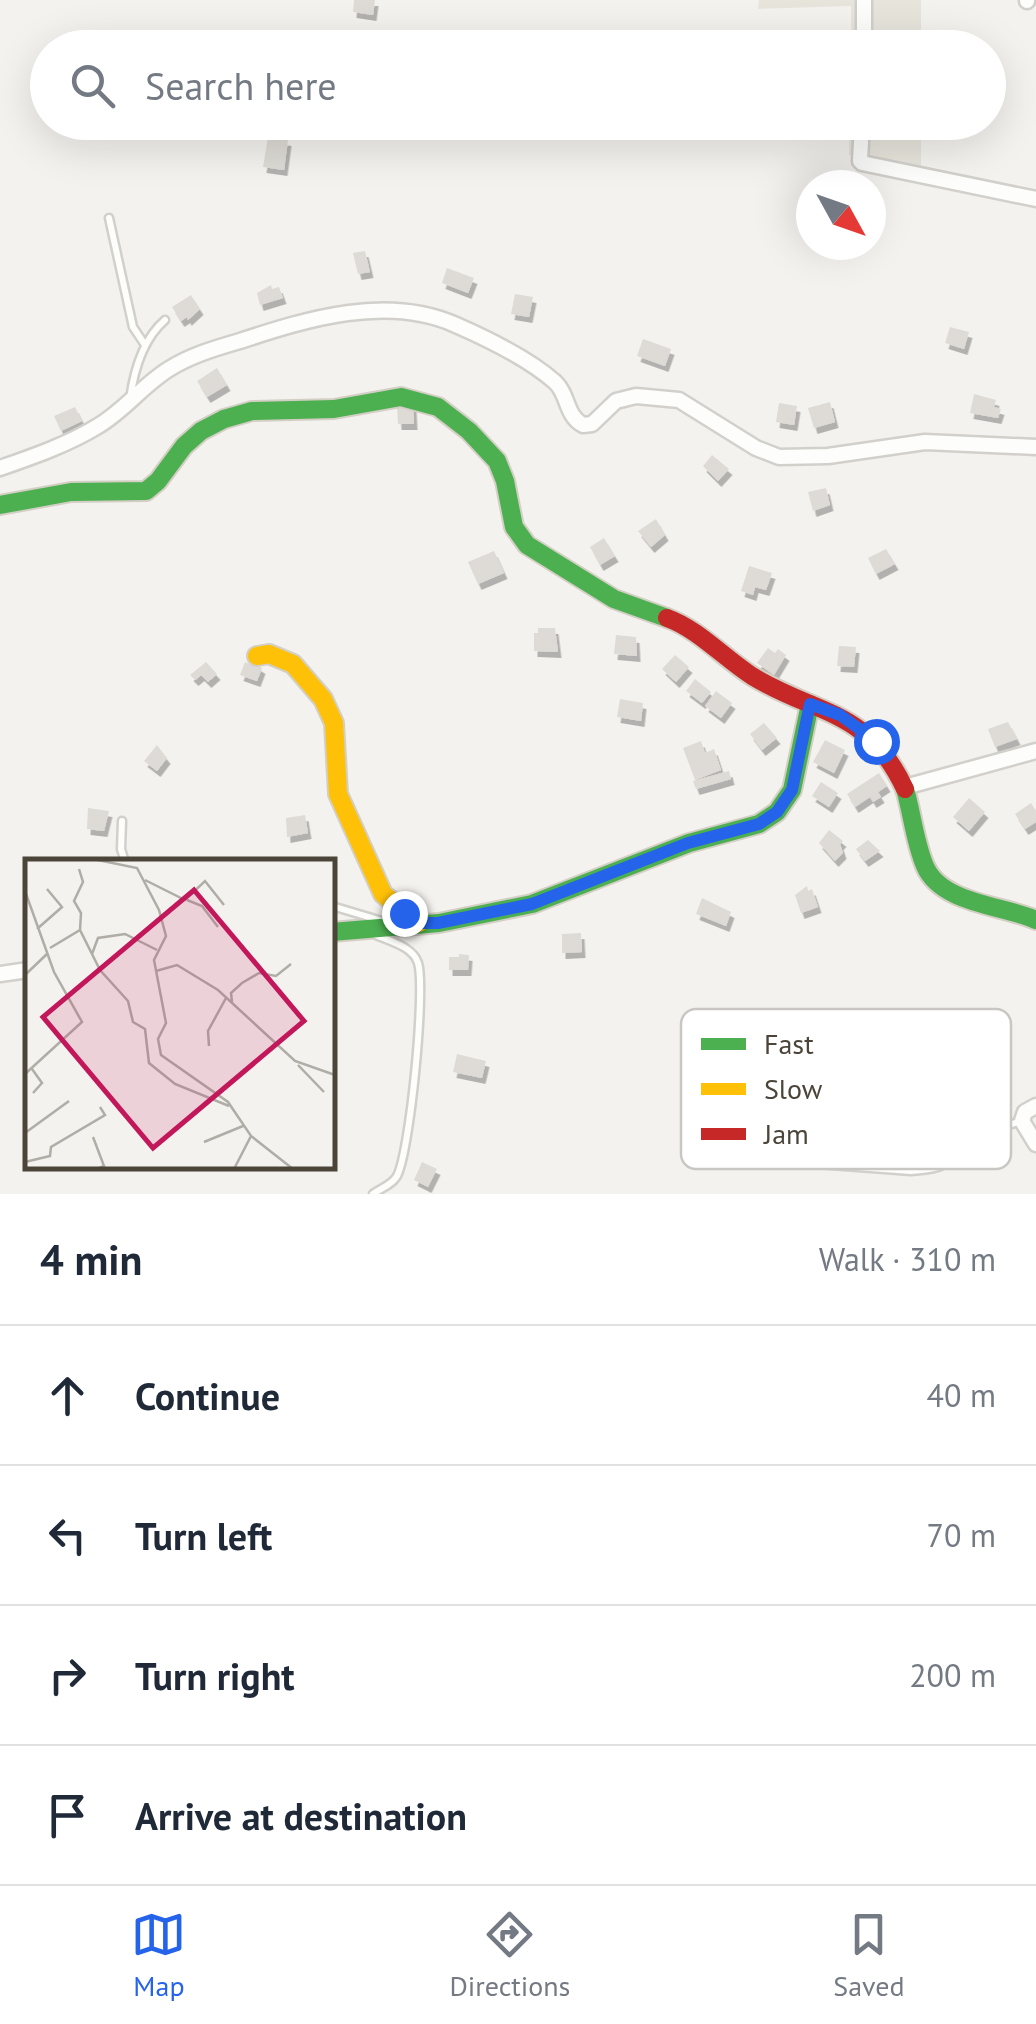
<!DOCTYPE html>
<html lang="en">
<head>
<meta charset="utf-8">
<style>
	:root { --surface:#fff; --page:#f2f2f3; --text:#1f2937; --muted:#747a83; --line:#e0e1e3; --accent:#2563eb }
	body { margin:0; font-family:"PT Sans",sans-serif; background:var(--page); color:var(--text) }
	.compass { position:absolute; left:796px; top:170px; width:90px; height:90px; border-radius:50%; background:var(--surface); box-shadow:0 10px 40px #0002; rotate:130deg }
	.stop { position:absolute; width:30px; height:30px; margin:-22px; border:8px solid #2563eb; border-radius:50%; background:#fff }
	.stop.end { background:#2563eb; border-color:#fff; box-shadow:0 2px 10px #0008 }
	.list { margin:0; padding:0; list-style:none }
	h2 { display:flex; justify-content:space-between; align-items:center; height:130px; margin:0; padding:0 40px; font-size:42px }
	h2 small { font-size:32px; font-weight:400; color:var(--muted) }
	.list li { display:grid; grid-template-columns:65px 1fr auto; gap:30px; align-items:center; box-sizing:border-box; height:140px; padding:0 40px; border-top:2px solid var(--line) }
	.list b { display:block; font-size:38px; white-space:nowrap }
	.list em { font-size:32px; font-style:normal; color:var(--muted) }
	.icon { flex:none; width:55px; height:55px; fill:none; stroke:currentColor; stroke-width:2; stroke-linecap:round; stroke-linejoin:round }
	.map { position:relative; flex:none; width:1036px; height:1194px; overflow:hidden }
	.search { position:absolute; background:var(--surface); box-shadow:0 10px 40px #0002; left:30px; right:30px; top:30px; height:110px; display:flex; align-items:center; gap:25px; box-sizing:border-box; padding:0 35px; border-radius:55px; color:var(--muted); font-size:38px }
	.sheet { height:690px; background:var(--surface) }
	nav { display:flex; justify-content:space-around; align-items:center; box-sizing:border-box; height:140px; border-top:2px solid var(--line); background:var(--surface); font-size:28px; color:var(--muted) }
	nav a { display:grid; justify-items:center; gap:5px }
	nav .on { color:var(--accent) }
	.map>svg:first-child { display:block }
	.residential { fill:#e7e4dc }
	.building { fill:#dedbd6; filter:url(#shadow) }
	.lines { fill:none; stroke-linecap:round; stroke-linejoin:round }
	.lane-casing { stroke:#d2d0cb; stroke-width:11 }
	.street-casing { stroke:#d2d0cb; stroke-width:19 }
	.fast-casing { stroke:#d3cfc5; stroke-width:22 }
	.slow-casing { stroke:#d3cfc5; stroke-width:22 }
	.jam-casing { stroke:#d3cfc5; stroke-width:22 }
	.lane { stroke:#fdfdfc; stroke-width:6 }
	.street { stroke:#fdfdfc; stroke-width:14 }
	.fast { stroke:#4caf50; stroke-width:18 }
	.slow { stroke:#ffc107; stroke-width:18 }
	.jam { stroke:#c62828; stroke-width:18 }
	.route { stroke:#2563eb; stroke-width:12 }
	.inset-road { fill:none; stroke:#b0aca6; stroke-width:2.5 }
	.view { fill:#c2185b; fill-opacity:0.15; stroke:#c2185b; stroke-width:5 }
	.inset-edge { fill:none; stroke:#4b4439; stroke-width:5 }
	.key { fill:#fff; stroke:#c9c7c4; stroke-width:2.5 }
	.key-label { font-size:28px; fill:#4b4439 }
</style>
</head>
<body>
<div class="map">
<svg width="1036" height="1194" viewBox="0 0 1036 1194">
	<defs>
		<filter id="shadow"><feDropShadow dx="3.5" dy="6" stdDeviation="0" flood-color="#0004"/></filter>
	</defs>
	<rect width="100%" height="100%" fill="#f4f2ee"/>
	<path class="residential" d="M759 0H921V47H851V6L758 9Z
		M849 123H921V166L849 155Z"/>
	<path class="building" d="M354 0H375L373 15 353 12Z
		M352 33 371 36 369 48H350Z
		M268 137 288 140 284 170 263 167Z
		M365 251 370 272 358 274 353 253Z
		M447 268 474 278 468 293 442 283Z
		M271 285 272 289 279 287 283 298 260 305 257 293Z
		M515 294 533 297 529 317 511 314Z
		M191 295 200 309 188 320 187 317 181 321 172 307Z
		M950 327 969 332 964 349 945 343Z
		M643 339 671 349 665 366 637 356Z
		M217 368 227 385 207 397 197 381Z
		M974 394 996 400 994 407 1001 409 998 418 970 413Z
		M830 402 835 422 814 428 808 408Z
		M779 403 797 406 794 425 776 422Z
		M413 404 414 424H398L397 405Z
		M75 407 82 421 61 431 54 416Z
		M712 455 729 469 718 481 703 466Z
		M826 488 830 505 813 511 808 492Z
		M656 519 665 535 651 547 638 531Z
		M604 538 615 556 600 565 590 547Z
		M886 549 895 564 876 574 868 558Z
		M494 551 504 573 478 584 468 562Z
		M749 566 772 573 766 590 755 587 753 595 741 591Z
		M538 628H555L558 652 534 651V633H538Z
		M616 635 636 637 637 656 614 654Z
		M839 646 856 647 854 667 837 666Z
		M768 648 775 653 778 649 786 655 774 675 757 663Z
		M675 655 689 667 676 682 662 669Z
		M251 661 262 668 257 681 240 675 245 662 250 664Z
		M206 662 217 674 208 682 201 675 195 680 190 675Z
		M695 679 711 692 702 703 686 691Z
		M716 691 732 703 721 718 705 706Z
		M620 699 643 703 641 721 617 717Z
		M1008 722 1017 739 995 747 988 729Z
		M764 723 777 738 762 750 750 734Z
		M825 740 845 750 834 773 813 762Z
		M701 741 705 753 714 749 721 770 695 780 683 748Z
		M157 745 167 758 157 771 144 761Z
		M729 771 731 779 696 789 693 781Z
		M879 773 887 786 878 792 881 797 873 802 870 797 855 807 847 794Z
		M821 782 838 793 829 807 812 796Z
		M969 798 985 812 969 831 953 817Z
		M1031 803 1036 811V822L1025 829 1015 814Z
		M88 808 109 811 104 831 87 829Z
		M305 815 308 833 287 837 286 818Z
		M829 830 843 841 840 844 843 853 835 861 819 843Z
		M868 840 880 851 865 861 856 849Z
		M807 886 808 891 812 889 818 907 801 913 795 895Z
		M702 898 731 912 726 926 696 914Z
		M581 933 582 952 562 953V934Z
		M459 954 469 955 468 970H449V957H459Z
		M457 1054 486 1061 482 1078 453 1072Z
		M422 1162 437 1169 428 1187 414 1180Z"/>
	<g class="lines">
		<g class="lane-casing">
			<path id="lane" d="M109 218 133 327 145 345
				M130 399C134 370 143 339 165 320
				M122 821 121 849 125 862
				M332 906 382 921
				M777 1161 911 1171C922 1170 934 1170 943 1165 972 1151 990 1128 1022 1121
				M373 1194C381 1188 392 1185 397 1176 410 1152 426 988 418 963 413 946 388 941 374 934"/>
		</g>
		<g class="street-casing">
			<path id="street" d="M1027 0V1
				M864 48V0
				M862 122 860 161 862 163 1036 199
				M0 468C32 457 69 444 98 426 125 410 143 385 169 369 191 355 216 348 240 341 307 319 387 294 456 325 488 339 528 358 555 382 569 395 565 415 583 425L592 424 616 401 636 396 679 400 756 448 779 457 828 456 925 442 1036 447
				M905 787 1036 751
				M0 974 28 970
				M1036 1106 1025 1112 1022 1121 1036 1144"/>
		</g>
		<g class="fast-casing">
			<path id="fast" d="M0 505 71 492 146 491 158 481 184 446 201 431 224 419 252 411 334 409 401 397 438 407 469 431 497 461 505 481 514 527 527 545 614 599 667 618
				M905 789C912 813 915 843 925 866 941 904 1003 905 1036 920
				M332 932 439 923 532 904 689 843 759 824 777 812 792 790 810 704"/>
		</g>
		<g class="slow-casing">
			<path id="slow" d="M257 656 269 654 293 664 323 699 334 723 338 794 383 894 419 923"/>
		</g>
		<g class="jam-casing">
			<path id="jam" d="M667 618C698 629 724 658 752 676 818 716 867 708 905 789"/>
		</g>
		<use href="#lane" class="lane"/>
		<use href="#street" class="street"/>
		<use href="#fast" class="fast"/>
		<use href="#slow" class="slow"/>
		<use href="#jam" class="jam"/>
	</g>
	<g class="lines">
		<path class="route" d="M404 913 419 923H438L532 904 688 843 759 824 777 812 792 790 810 704 840 715 876 741"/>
	</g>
	<g transform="translate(25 859)">
		<rect width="310" height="310" fill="#f4f2ee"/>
		<path class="inset-road" d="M68 0 112 9 134 51 141 77 129 101 141 164 133 180 136 196 203 243 226 277 268 310M54 10 58 23 49 42 56 54 55 71M120 21 160 41 180 22 199 46M0 32 29 113 57 163 0 215M162 41 177 47 193 68M12 70 37 48 22 30M25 89 55 71 75 111 103 142 108 163 120 170 124 204 150 225 204 247M67 95 73 79 100 75 132 91M131 112 152 106 193 131 270 202 310 216M0 116 23 94M207 143 206 134 217 124 234 114 251 117 266 105M184 187 183 172 201 139M273 206 299 233M7 210 17 224 8 234M0 274 44 242M68 278 79 307 72 310M179 283 218 267M0 303 25 297 26 288 80 256 75 248M209 310 226 277"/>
		<path class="view" d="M169 31 279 162 128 289 18 158Z"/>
		<rect width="310" height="310" class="inset-edge"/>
	</g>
	<rect x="681" y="1009" width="330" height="160" rx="15" class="key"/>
	<rect x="701" y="1038" width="45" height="12" fill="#4caf50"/>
	<rect x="701" y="1083" width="45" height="12" fill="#ffc107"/>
	<rect x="701" y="1128" width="45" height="12" fill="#c62828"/>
	<g class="key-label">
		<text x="764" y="1054">Fast</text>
		<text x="764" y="1099">Slow</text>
		<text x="764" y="1144">Jam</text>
	</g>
</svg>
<svg class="compass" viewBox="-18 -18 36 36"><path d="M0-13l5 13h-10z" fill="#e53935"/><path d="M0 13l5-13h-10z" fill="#747a83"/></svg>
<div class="stop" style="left:876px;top:741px"></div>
<div class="stop end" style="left:404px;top:913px"></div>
<div class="search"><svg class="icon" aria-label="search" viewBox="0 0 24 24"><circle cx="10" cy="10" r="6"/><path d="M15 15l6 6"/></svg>Search here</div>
</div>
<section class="sheet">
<h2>4 min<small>Walk · 310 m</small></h2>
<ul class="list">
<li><svg class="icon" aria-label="ahead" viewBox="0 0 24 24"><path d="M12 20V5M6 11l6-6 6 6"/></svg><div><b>Continue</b></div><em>40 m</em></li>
<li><svg class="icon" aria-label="left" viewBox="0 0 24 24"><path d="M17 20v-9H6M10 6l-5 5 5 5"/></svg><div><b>Turn left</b></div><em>70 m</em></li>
<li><svg class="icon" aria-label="right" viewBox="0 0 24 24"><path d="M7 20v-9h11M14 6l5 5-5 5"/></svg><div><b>Turn right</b></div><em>200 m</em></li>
<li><svg class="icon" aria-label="arrive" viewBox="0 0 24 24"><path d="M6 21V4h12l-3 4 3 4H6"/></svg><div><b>Arrive at destination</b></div></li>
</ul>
</section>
<nav>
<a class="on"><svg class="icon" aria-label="map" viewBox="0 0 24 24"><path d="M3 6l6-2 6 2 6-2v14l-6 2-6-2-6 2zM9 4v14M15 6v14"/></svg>Map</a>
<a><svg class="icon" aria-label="directions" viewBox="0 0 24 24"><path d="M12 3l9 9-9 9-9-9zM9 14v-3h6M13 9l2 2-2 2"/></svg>Directions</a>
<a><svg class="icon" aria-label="saved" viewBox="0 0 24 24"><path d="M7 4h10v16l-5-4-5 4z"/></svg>Saved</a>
</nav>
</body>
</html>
